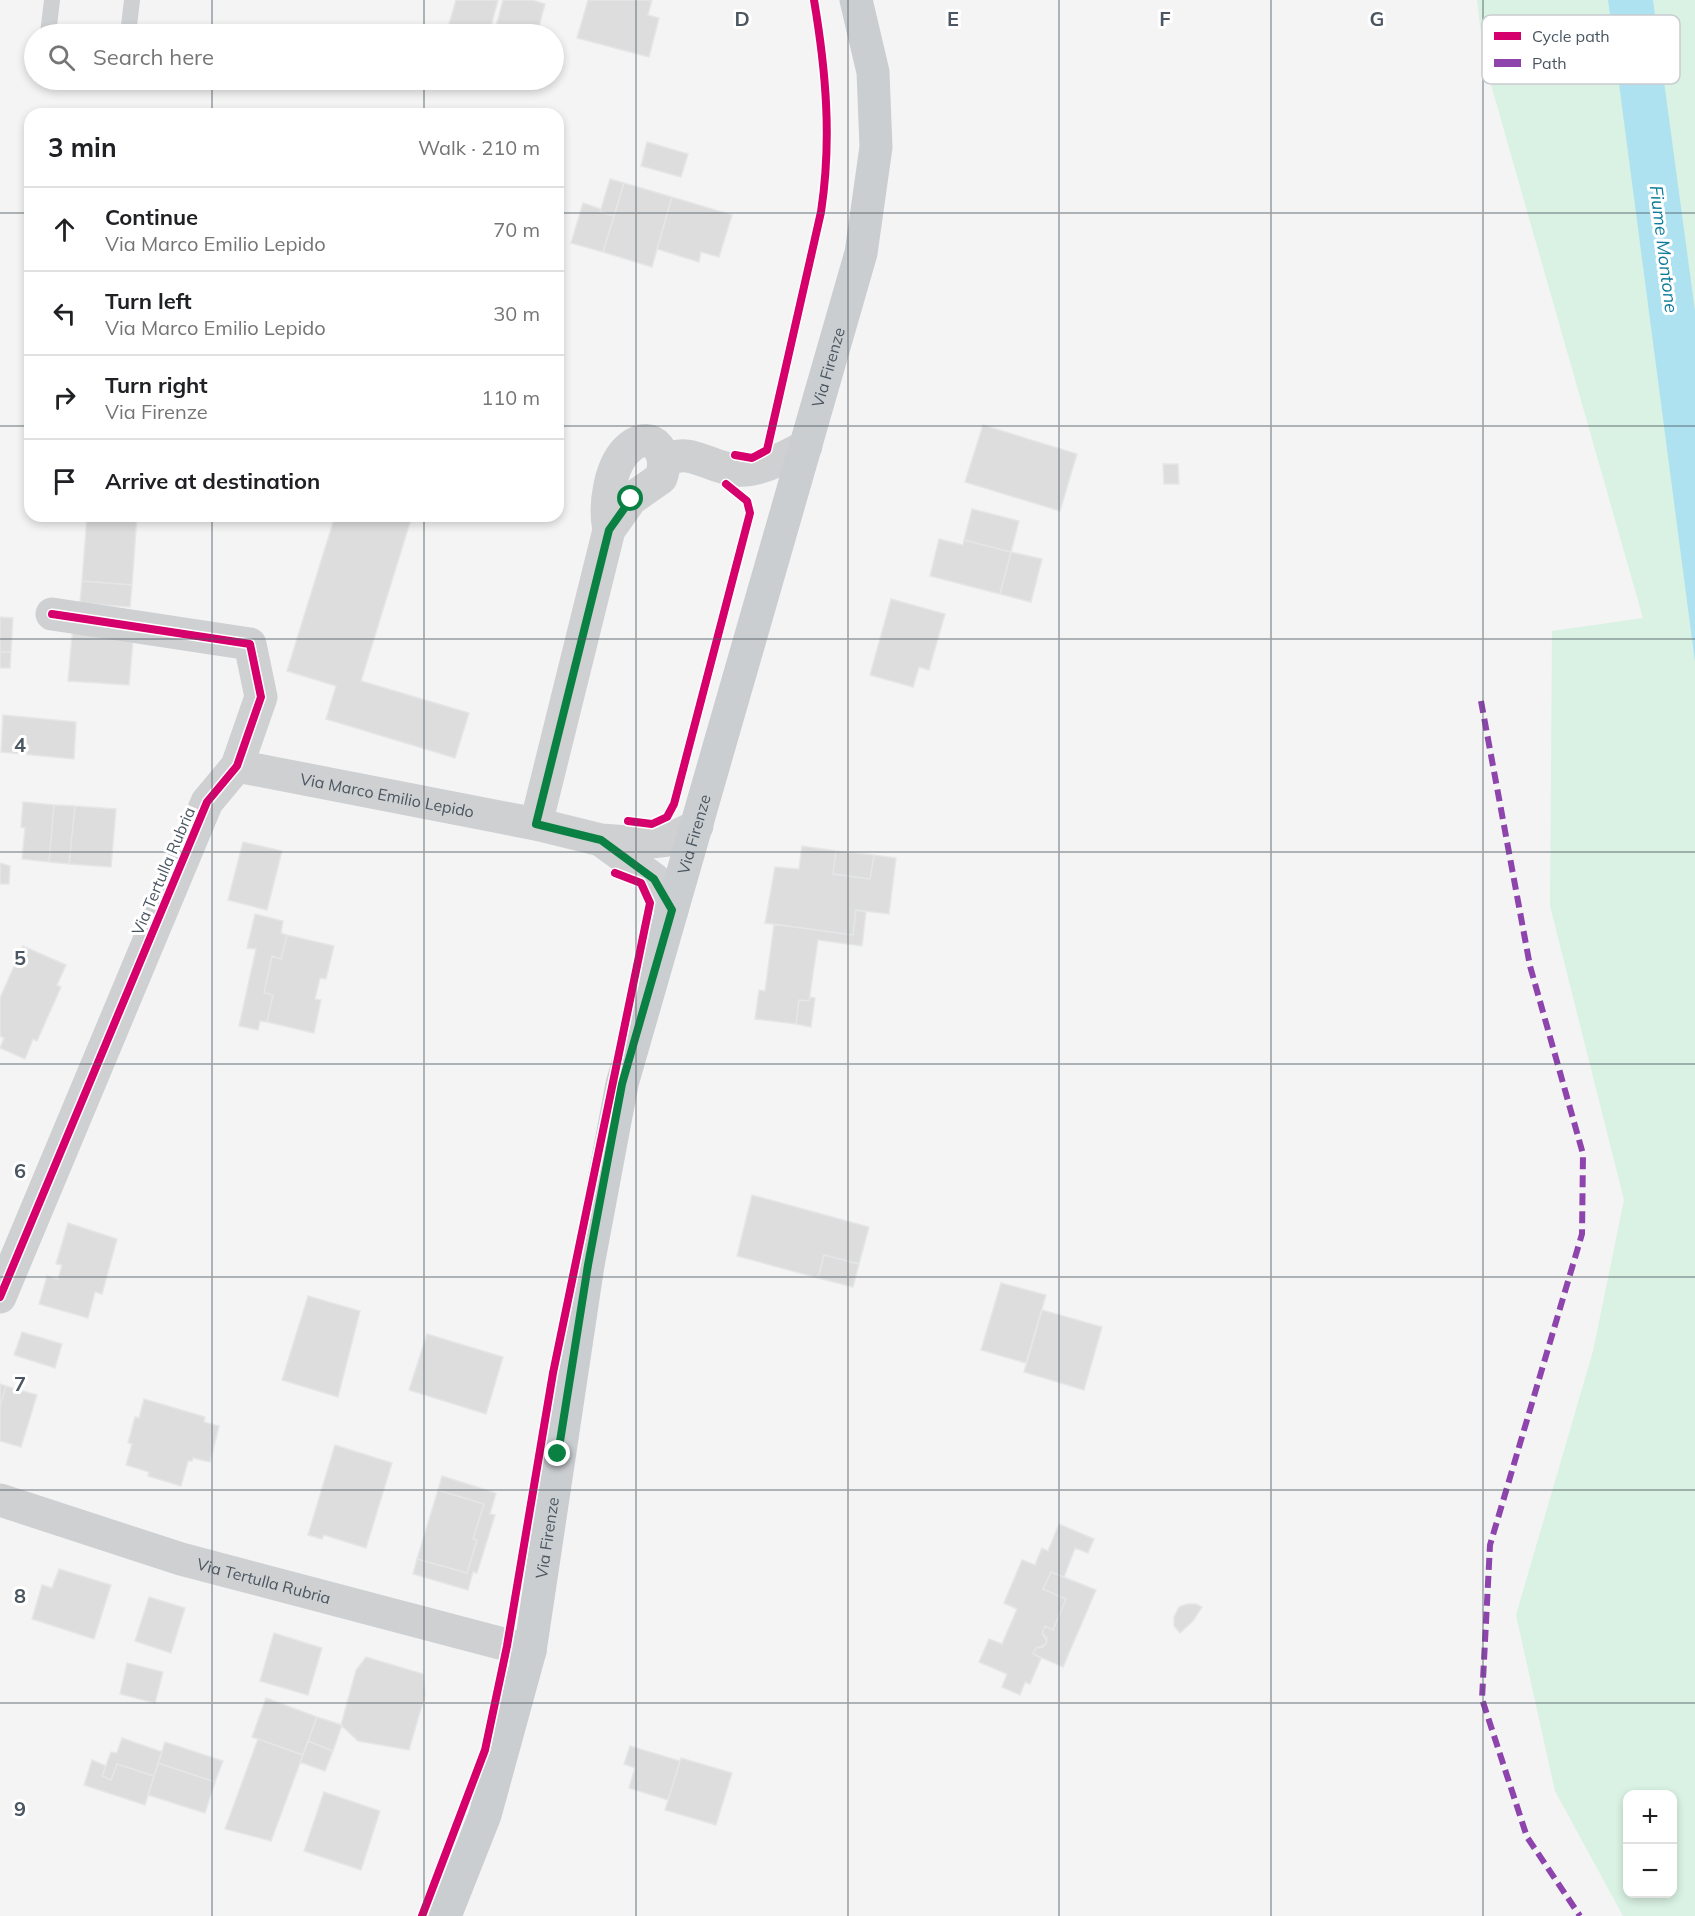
<!DOCTYPE html>
<html lang="en">
<head>
<meta charset="utf-8">
<style>
	:root { --surface:#fff; --page:#f6f6f6; --text:#202124; --muted:#757577; --line:#e0e0e0 }
	body { margin:0; font-family:Mulish,sans-serif; background:var(--page); color:var(--text) }
	.controls { position:absolute; right:18px; bottom:18px; display:grid; overflow:hidden; border-radius:12px; box-shadow:0 3px 9px #0003 }
	.controls button { width:54px; height:54px; display:grid; place-items:center; padding:0; border:0; border-bottom:2px solid var(--line); background:var(--surface); color:var(--text); font:30px sans-serif }
	.stop { position:absolute; width:18px; height:18px; margin:-14px; border:4px solid #0b8043; border-radius:50%; background:#fff }
	.stop.end { background:#0b8043; border-color:#fff; box-shadow:0 2px 6px #0008 }
	.list { margin:0; padding:0; list-style:none }
	h2 { display:flex; justify-content:space-between; align-items:center; height:78px; margin:0; padding:0 24px; font-size:26px }
	h2 small { font-size:20px; font-weight:400; color:var(--muted) }
	.list li { display:grid; grid-template-columns:39px 1fr auto; gap:18px; align-items:center; box-sizing:border-box; height:84px; padding:0 24px; border-top:2px solid var(--line) }
	.list b { display:block; font-size:22px; white-space:nowrap }
	.list p { margin:0; font-size:20px; white-space:nowrap; color:var(--muted) }
	.list em { font-size:20px; font-style:normal; color:var(--muted) }
	.icon { flex:none; width:33px; height:33px; fill:none; stroke:currentColor; stroke-width:2; stroke-linecap:round; stroke-linejoin:round }
	.map { position:relative; flex:none; width:1695px; height:1916px; overflow:hidden }
	.search { position:absolute; background:var(--surface); box-shadow:0 3px 9px #0003; left:24px; top:24px; width:540px; height:66px; display:flex; align-items:center; gap:15px; box-sizing:border-box; padding:0 21px; border-radius:33px; color:var(--muted); font-size:22px }
	.panel { position:absolute; background:var(--surface); box-shadow:0 3px 9px #0003; left:24px; top:108px; width:540px; height:414px; border-radius:18px }
	.map>svg:first-child { display:block }
	.green { fill:#d9f2e3; fill-rule:evenodd }
	.water { fill:#aee2f0 }
	.building { fill:#ddddde; stroke:#e5e6e7; stroke-width:1.5 }
	.lines { fill:none; stroke-linecap:round; stroke-linejoin:round }
	.service { stroke:#ced0d2; stroke-width:16 }
	.minor { stroke:#ced0d2; stroke-width:33 }
	.primary { stroke:#caced1; stroke-width:33 }
	.quiet { stroke:#8e44ad; stroke-width:6; stroke-dasharray:12 6; stroke-linecap:butt }
	.cycleway-casing { stroke:#fff; stroke-width:11 }
	.cycleway { stroke:#d6006c; stroke-width:8 }
	.route { stroke:#0b8043; stroke-width:8 }
	.grid { fill:none; stroke:#4a5661; stroke-width:1.5; stroke-opacity:0.55 }
	.labels { text-anchor:middle; dominant-baseline:central; stroke-width:6; stroke-linejoin:round; paint-order:stroke }
	.street-label { font-size:16px; fill:#4a5661; stroke:#fff }
	.water-label { font-size:18px; font-style:italic; fill:#0c7c9b; stroke:#fff }
	.key { fill:#fff; stroke:#c9ccd0; stroke-width:1.5 }
	.key-label { font-size:16px; fill:#4a5661 }
	.grid-label { font-size:20px; text-anchor:middle; font-weight:bold; fill:#4a5661; stroke:#fff; stroke-width:6; stroke-linejoin:round; paint-order:stroke }
</style>
</head>
<body>
<div class="map">
<svg width="1695" height="1916" viewBox="0 0 1695 1916">
	<rect width="100%" height="100%" fill="#f4f4f4"/>
	<path class="green" d="M1477 0H1695V1916H1623L1555 1791 1516 1615 1593 1351 1624 1200 1550 906 1552 631 1643 618 1484 60ZM1628 1794H1672V1894H1628Z"/>
	<path class="water" d="M1608 0H1653L1695 311V662Z"/>
	<path class="building" d="M456 0H498L489 34H446Z
		M503 0H532L545 4 537 34H494Z
		M588 0H652L648 15 659 18 649 57 577 38Z
		M491 80H526L523 88Z
		M647 142 688 154 681 177 641 166Z
		M610 179 624 183 614 216 600 212Z
		M624 183 672 197 652 267 603 252Z
		M672 197 732 215 719 257 701 252 699 262 657 249Z
		M583 203 601 209 600 212 614 216 603 252 571 243Z
		M983 425 1077 454 1060 511 965 482Z
		M1163 464H1178L1179 484H1164Z
		M972 509 1019 521 1011 552 964 540Z
		M87 516H137L132 585 82 581Z
		M335 516H412L361 681 469 713 455 758 326 719 336 686 287 671Z
		M939 539 963 545 964 540 1011 552 1000 594 930 576Z
		M1011 552 1042 559 1031 602 1000 594Z
		M82 581 132 585 130 607 80 603Z
		M891 599 945 614 929 670 919 667 913 687 870 675Z
		M0 617 13 618 11 652H0Z
		M73 625 134 630 129 685 68 681Z
		M0 652H11L10 668H0Z
		M3 715 76 722 74 759 1 752Z
		M23 802 54 805 49 862 22 859 25 828 21 827Z
		M54 805 75 806 69 864 49 862Z
		M75 806 116 809 111 867 69 864Z
		M243 842 282 851 267 910 228 900Z
		M802 846 836 851 833 874 870 879 874 855 896 858 889 914 856 910 853 935 765 923 775 867 799 869Z
		M836 851 874 855 870 879 833 874Z
		M0 863 10 866 9 884H0Z
		M856 910 866 912 862 946 818 940 809 1001 799 1000 796 1024 755 1019 759 990 765 991 774 924 853 935Z
		M255 914 283 921 281 933 287 935 281 959 272 956 264 993 273 995 267 1022 260 1021 258 1030 239 1026 256 949 247 948Z
		M287 935 334 946 326 979 320 978 315 999 321 1000 314 1033 267 1022 273 995 264 993 272 956 281 959Z
		M23 946 66 965 57 985 61 987 37 1041 33 1039 25 1059 0 1048 4 1038 0 1036V998Z
		M810 997 815 998 811 1027 796 1024 799 1000 809 1001Z
		M752 1195 869 1227 859 1264 824 1255 818 1278 737 1256Z
		M68 1223 117 1239 102 1294 95 1292 88 1318 39 1304 47 1276 58 1279 62 1265 56 1264Z
		M824 1255 859 1264 853 1287 818 1278Z
		M1001 1283 1046 1295 1026 1363 981 1350Z
		M308 1296 360 1311 338 1397 282 1380Z
		M1042 1310 1102 1327 1084 1390 1024 1372Z
		M22 1332 62 1344 55 1368 14 1355Z
		M427 1334 503 1357 486 1414 409 1390Z
		M0 1384 6 1386 0 1406Z
		M6 1386 37 1395 21 1447 0 1441V1406Z
		M144 1399 205 1417 204 1422 219 1426 210 1462 193 1458 192 1461H188L181 1486 148 1476 149 1472 126 1465 132 1444 128 1443 135 1417 139 1418Z
		M335 1445 392 1463 366 1548 324 1535 322 1539 308 1535Z
		M442 1476 496 1493 490 1514 495 1515 477 1573 473 1572 468 1590 413 1574 417 1559 467 1573 477 1540 473 1539 484 1504 438 1490Z
		M438 1490 484 1504 473 1539 477 1540 467 1573 417 1559Z
		M1059 1524 1094 1539 1088 1553 1075 1548 1064 1577 1051 1572 1043 1589 1066 1599 1053 1630 1045 1626 1042 1633 1047 1642 1043 1647 1036 1648 1033 1654 1041 1658 1030 1684 1025 1682 1020 1695 1002 1687 1007 1674 979 1662 989 1639 1002 1644 1017 1609 1004 1603 1022 1560 1035 1565 1042 1548 1048 1551Z
		M59 1569 111 1585 94 1639 32 1619 42 1585 52 1588Z
		M1051 1572 1096 1590 1063 1667 1033 1654 1036 1648 1046 1644 1047 1638 1042 1633 1045 1626 1053 1630 1066 1599 1043 1589Z
		M149 1597 185 1608 171 1653 135 1641Z
		M1187 1604H1196L1202 1607 1193 1621 1180 1633 1174 1626V1617L1179 1607Z
		M274 1633 322 1648 308 1695 260 1681Z
		M366 1657 423 1674 425 1695 409 1750 358 1741 341 1725 356 1670Z
		M127 1663 163 1672 155 1703 120 1694Z
		M266 1698 317 1717 303 1755 252 1737Z
		M317 1717 342 1725 333 1751 308 1741Z
		M122 1738 162 1752 154 1776 117 1764 111 1780 102 1776 111 1752 117 1753Z
		M258 1739 303 1755 271 1841 225 1829Z
		M308 1741 333 1751 325 1771 300 1762Z
		M165 1742 223 1761 215 1782 158 1763Z
		M630 1746 680 1761 668 1800 629 1788 635 1768 624 1764Z
		M681 1758 732 1773 716 1825 665 1810Z
		M92 1760 106 1766 102 1776 111 1780 117 1764 154 1776 145 1805 84 1785Z
		M158 1763 215 1782 205 1813 148 1795Z
		M324 1792 380 1811 361 1870 304 1851Z"/>
	<g class="lines">
		<path class="service" d="M48 34 52 0
			M128 34 132 0"/>
		<g class="minor">
			<path d="M665 461C690 446 709 468 736 470 760 472 785 457 806 446"/>
			<path id="s1" d="M237 766 536 824 601 840 642 843 668 840 697 826"/>
			<path d="M536 824 609 530 631 499 661 478C670 455 654 428 630 447 609 464 604 507 609 530"/>
			<path d="M602 841 654 879 672 910"/>
			<path d="M0 1297 207 802 237 766 261 697 250 644 52 614"/>
			<path id="s2" d="M0 1500 181 1559 530 1651"/>
		</g>
		<path class="primary" id="s3" d="M445 1916 485 1815 530 1651 588 1265 622 1084 861 253 876 147 873 72 856 0"/>
		<path class="quiet" d="M1481 701 1530 966 1583 1154 1582 1234 1490 1545 1482 1699 1527 1837 1580 1916"/>
		<g class="cycleway-casing">
			<path id="cycleway" d="M735 455 752 458 767 450 821 212C832 140 826 71 814 0
				M628 821 652 824 667 817 674 804 750 513 747 501 726 484
				M0 1297 207 802 237 766 261 697 250 644 52 614
				M422 1916 485 1750 507 1646 553 1373 650 903 641 883 615 873"/>
		</g>
		<use href="#cycleway" class="cycleway"/>
	</g>
	<g class="lines">
		<path class="route" d="M558 1454 588 1265 622 1084 672 910 654 879 601 840 536 824 609 530 631 499"/>
	</g>
	<path class="grid" d="M212 0V34M424 0V34M636 0V1916M848 0V1916M1059 0V1916M1271 0V1916M1483 0V1916M212 80V114M424 80V114M0 213H30M558 213H1695M0 426H30M558 426H1695M212 516V1916M424 516V1916M0 639H1695M0 852H1695M0 1064H1695M0 1277H1695M0 1490H1695M0 1703H1695"/>
	<g class="labels">
		<g class="street-label">
			<text stroke="none"><textPath href="#s3" startOffset="1599">Via Firenze</textPath></text>
			<text stroke="none"><textPath href="#s1" startOffset="153">Via Marco Emilio Lepido</textPath></text>
			<text stroke="none"><textPath href="#s3" startOffset="1113">Via Firenze</textPath></text>
			<text transform="translate(163 871) rotate(-67)">Via Tertulla Rubria</text>
			<text stroke="none"><textPath href="#s3" startOffset="393">Via Firenze</textPath></text>
			<text stroke="none"><textPath href="#s2" startOffset="276">Via Tertulla Rubria</textPath></text>
		</g>
		<g class="water-label">
			<text transform="translate(1664 249) rotate(83)">Fiume Montone</text>
		</g>
	</g>
	<rect x="1482" y="15" width="198" height="69" rx="9" class="key"/>
	<rect x="1494" y="32" width="27" height="8" fill="#d6006c"/>
	<rect x="1494" y="59" width="27" height="8" fill="#8e44ad"/>
	<g class="key-label">
		<text x="1532" y="42">Cycle path</text>
		<text x="1532" y="69">Path</text>
	</g>
	<g class="grid-label">
		<text x="742" y="26">D</text>
		<text x="953" y="26">E</text>
		<text x="1165" y="26">F</text>
		<text x="1377" y="26">G</text>
		<text x="20" y="752">4</text>
		<text x="20" y="965">5</text>
		<text x="20" y="1178">6</text>
		<text x="20" y="1391">7</text>
		<text x="20" y="1603">8</text>
		<text x="20" y="1816">9</text>
	</g>
</svg>
<div class="controls">
<button>+</button>
<button>−</button>
</div>
<div class="stop" style="left:631px;top:499px"></div>
<div class="stop end" style="left:558px;top:1454px"></div>
<div class="search"><svg class="icon" aria-label="search" viewBox="0 0 24 24"><circle cx="10" cy="10" r="6"/><path d="M15 15l6 6"/></svg>Search here</div>
<section class="panel">
<h2>3 min<small>Walk · 210 m</small></h2>
<ul class="list">
<li><svg class="icon" aria-label="ahead" viewBox="0 0 24 24"><path d="M12 20V5M6 11l6-6 6 6"/></svg><div><b>Continue</b><p>Via Marco Emilio Lepido</p></div><em>70 m</em></li>
<li><svg class="icon" aria-label="left" viewBox="0 0 24 24"><path d="M17 20v-9H6M10 6l-5 5 5 5"/></svg><div><b>Turn left</b><p>Via Marco Emilio Lepido</p></div><em>30 m</em></li>
<li><svg class="icon" aria-label="right" viewBox="0 0 24 24"><path d="M7 20v-9h11M14 6l5 5-5 5"/></svg><div><b>Turn right</b><p>Via Firenze</p></div><em>110 m</em></li>
<li><svg class="icon" aria-label="arrive" viewBox="0 0 24 24"><path d="M6 21V4h12l-3 4 3 4H6"/></svg><div><b>Arrive at destination</b></div></li>
</ul>
</section>
</div>
</body>
</html>
